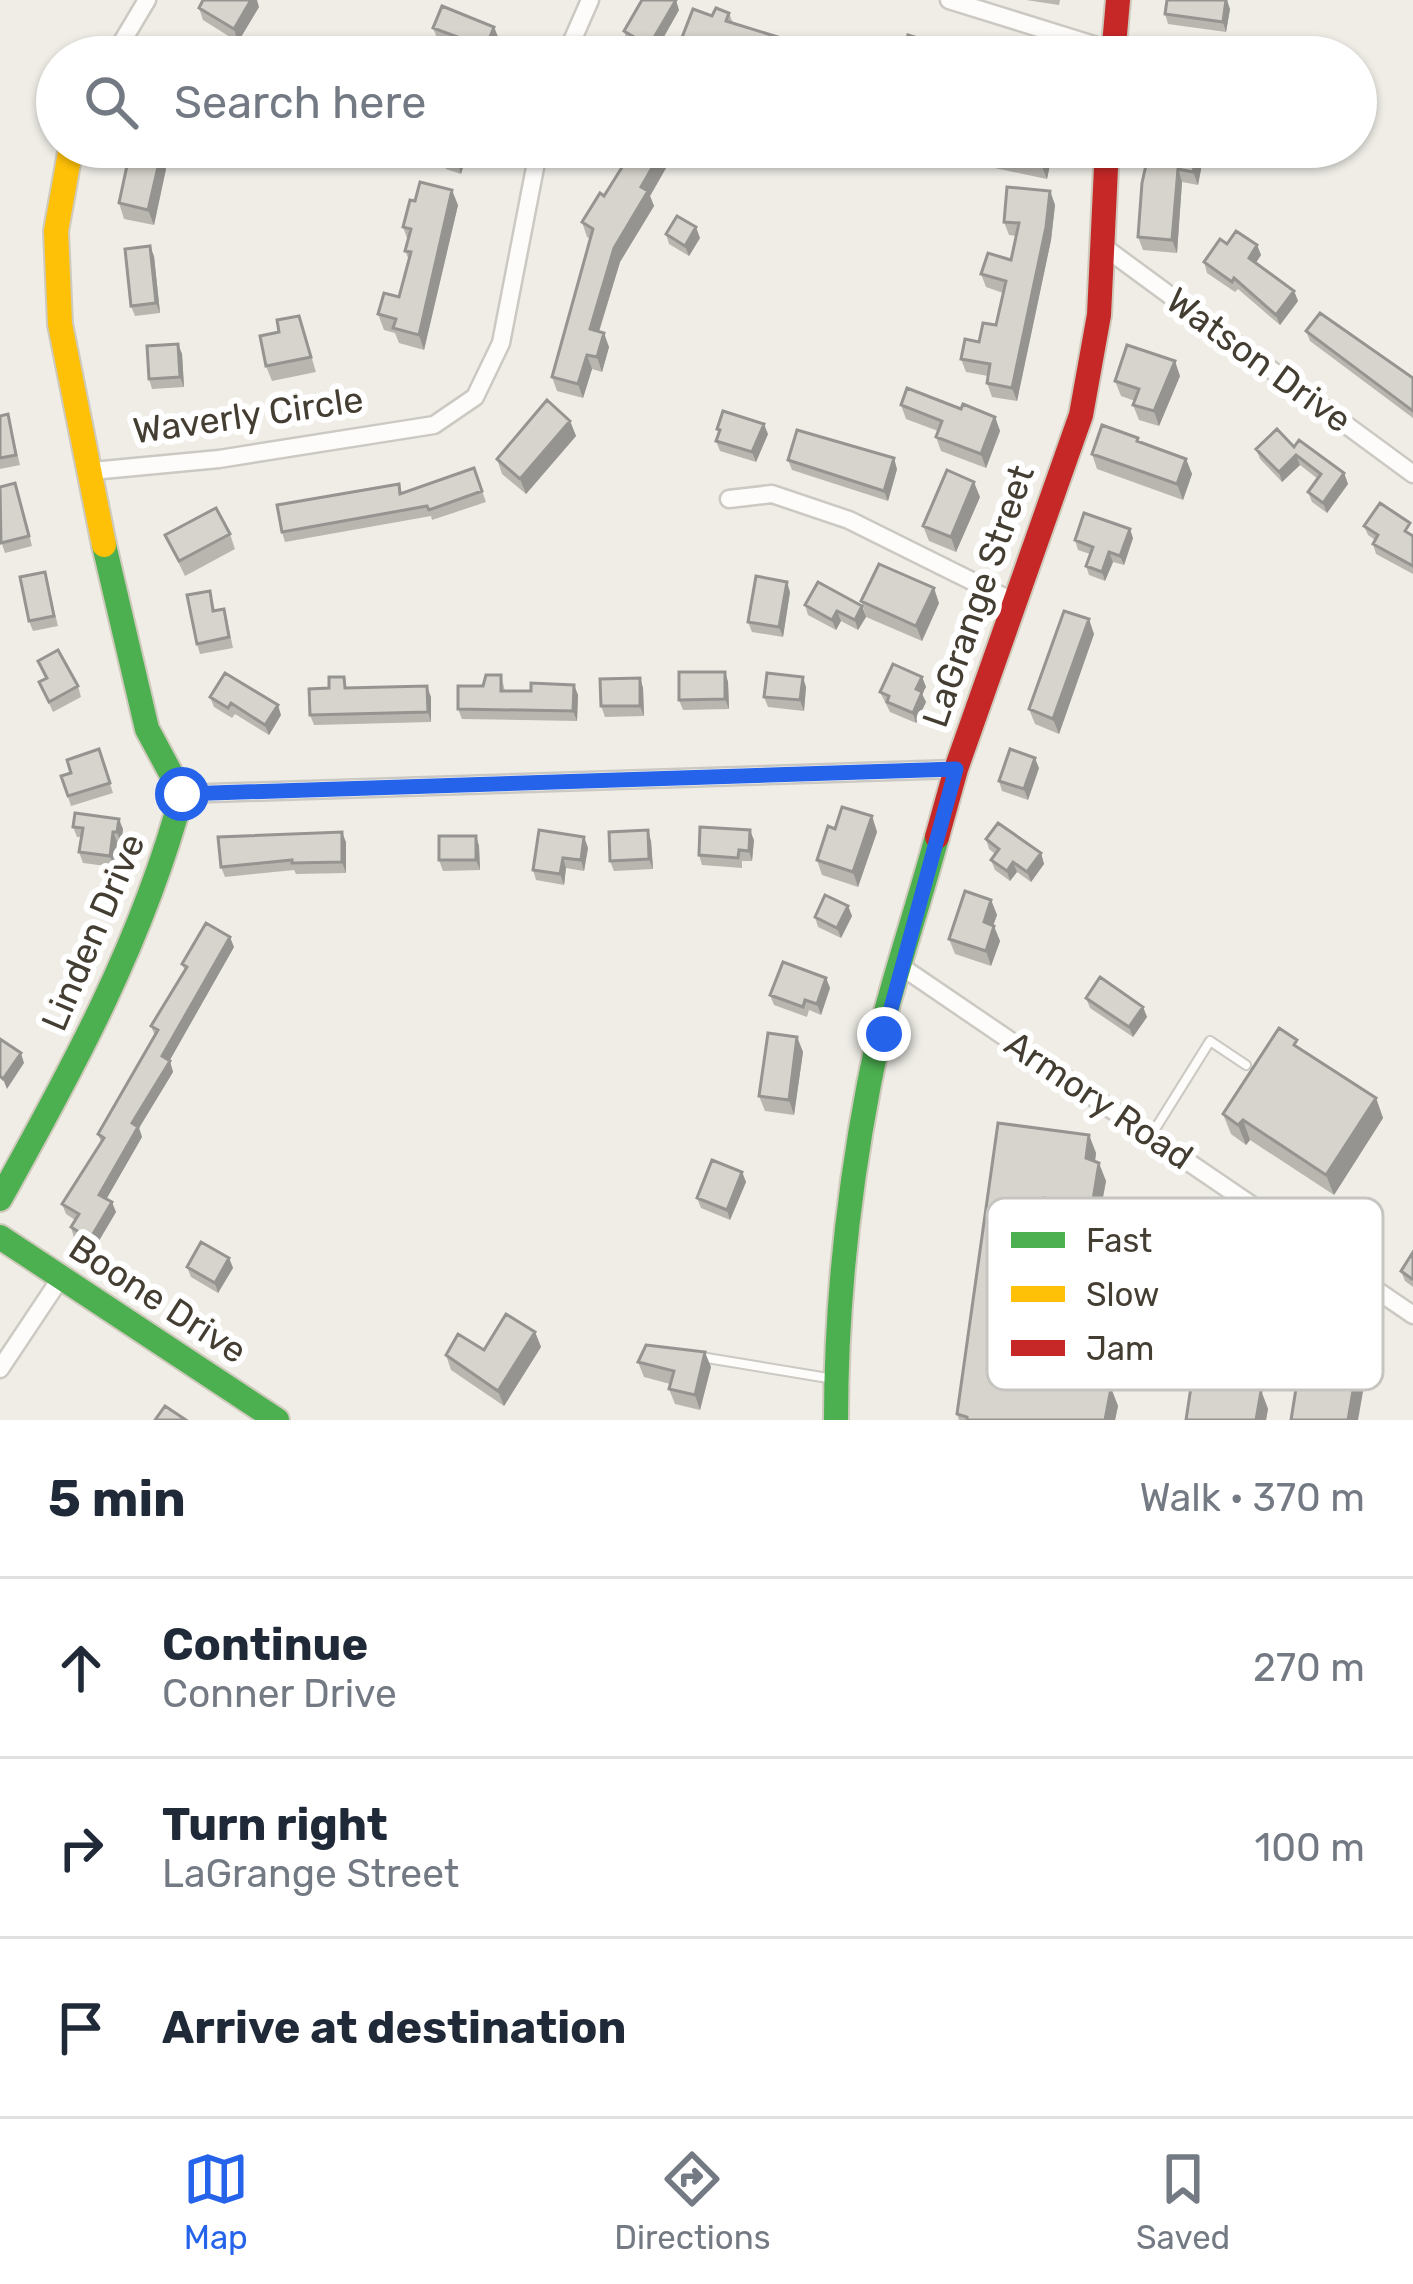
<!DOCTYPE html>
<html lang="en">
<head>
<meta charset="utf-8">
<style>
	:root { --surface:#fff; --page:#f6f6f7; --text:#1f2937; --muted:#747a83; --line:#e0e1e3; --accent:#2563eb }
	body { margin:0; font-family:Rubik,sans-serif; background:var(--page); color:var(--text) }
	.stop { position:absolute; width:36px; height:36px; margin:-27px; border:9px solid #2563eb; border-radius:50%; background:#fff }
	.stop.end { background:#2563eb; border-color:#fff; box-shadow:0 3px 12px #0008 }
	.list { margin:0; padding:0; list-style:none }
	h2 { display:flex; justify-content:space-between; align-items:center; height:156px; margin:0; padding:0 48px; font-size:51px }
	h2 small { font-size:39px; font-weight:400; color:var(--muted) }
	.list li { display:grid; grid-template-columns:78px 1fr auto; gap:36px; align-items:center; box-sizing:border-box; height:180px; padding:0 48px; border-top:3px solid var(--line) }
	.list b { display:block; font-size:45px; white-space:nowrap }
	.list p { margin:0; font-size:39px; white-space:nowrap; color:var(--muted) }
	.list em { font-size:39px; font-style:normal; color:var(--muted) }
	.icon { flex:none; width:66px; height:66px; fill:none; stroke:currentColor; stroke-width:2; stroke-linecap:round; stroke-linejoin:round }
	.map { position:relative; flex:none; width:1413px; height:1420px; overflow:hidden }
	.search { position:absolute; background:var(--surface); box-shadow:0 3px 9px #0004; left:36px; right:36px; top:36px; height:132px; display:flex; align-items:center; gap:30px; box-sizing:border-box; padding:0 42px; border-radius:66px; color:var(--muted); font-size:45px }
	.sheet { height:696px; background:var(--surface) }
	nav { display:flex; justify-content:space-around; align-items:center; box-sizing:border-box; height:168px; border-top:3px solid var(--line); background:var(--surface); font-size:33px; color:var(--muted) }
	nav a { display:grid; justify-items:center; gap:6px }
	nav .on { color:var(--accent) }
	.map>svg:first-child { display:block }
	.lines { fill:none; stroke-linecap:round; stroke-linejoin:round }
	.lane-casing { stroke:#cbc9c2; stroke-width:12 }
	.street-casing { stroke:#cbc9c2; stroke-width:21 }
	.fast-casing { stroke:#cfcabc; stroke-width:28 }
	.slow-casing { stroke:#cfcabc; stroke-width:28 }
	.jam-casing { stroke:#cfcabc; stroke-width:28 }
	.lane { stroke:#fdfcfb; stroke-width:8 }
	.street { stroke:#fdfcfb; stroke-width:16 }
	.fast { stroke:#4caf50; stroke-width:24 }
	.slow { stroke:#ffc107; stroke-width:24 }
	.jam { stroke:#c62828; stroke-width:24 }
	.wall { fill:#b9b6b0 }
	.shaded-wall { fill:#969490 }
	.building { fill:#d7d4cd; stroke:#969490; stroke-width:3 }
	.route { stroke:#2563eb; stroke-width:15 }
	.labels { text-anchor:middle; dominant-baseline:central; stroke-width:12; stroke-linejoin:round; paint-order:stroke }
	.street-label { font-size:36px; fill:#443d32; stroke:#fff }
	.key { fill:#fff; stroke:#c7c5c2; stroke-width:3 }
	.key-label { font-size:33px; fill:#443d32 }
</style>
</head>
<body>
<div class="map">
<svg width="1413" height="1420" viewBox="0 0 1413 1420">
	<rect width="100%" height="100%" fill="#efede6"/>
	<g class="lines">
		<g class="lane-casing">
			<path id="lane" d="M1152 1134 1210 1041 1246 1065
				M701 1357 834 1379"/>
		</g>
		<g class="street-casing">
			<path id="street" d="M949 0 1113 51
				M113 57 147 0
				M565 57 590 0
				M1104 247 1413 474
				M92 471 219 459 434 425 475 397 501 343 539 147
				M729 499 772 494 849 520 1014 602
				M182 794 956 769
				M902 967 1413 1315
				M0 1369 60 1279"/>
		</g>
		<g class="fast-casing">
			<path id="fast" d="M0 1199C73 1068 143 940 182 794L147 729 104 545
				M0 1237 277 1420
				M836 1420C836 1308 848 1194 869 1084 885 1001 915 918 937 837"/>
		</g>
		<g class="slow-casing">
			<path id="slow" d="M71 147 56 231 60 324 104 545"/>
		</g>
		<g class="jam-casing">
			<path id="jam" d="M1113 57 1118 0
				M937 837 956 769 1081 415 1099 315 1107 147"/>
		</g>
		<use href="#lane" class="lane"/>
		<use href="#street" class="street"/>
		<use href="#fast" class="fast"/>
		<use href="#slow" class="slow"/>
		<use href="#jam" class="jam"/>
	</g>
	<path class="wall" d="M1026 0H1060L1059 5Z
		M259 7 238 42 203 20 199 8Z
		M1230 9 1226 32 1168 24 1165 14Z
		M679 10 653 56 627 41 624 31Z
		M729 13 733 23 781 38 785 51 784 57H690L691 55 686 53 681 40 712 16Z
		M494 27 500 42 494 57H458L456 50 439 43 433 28Z
		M469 147 461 174 446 169 435 148Z
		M622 147H678L650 196 654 206 620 262 599 332 609 347 602 372 592 369 583 398 557 391 552 377 590 239 587 237 582 222 604 196 624 163 620 150Z
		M981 147H1049L1052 155 1047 179 985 166 980 151Z
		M1150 147 1202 164 1198 185 1182 182 1177 253 1143 250 1138 237Z
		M161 154 166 169 154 225 124 219 119 203Z
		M1050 191 1055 205 1051 240 1017 401 992 397 987 383 988 376 966 372 961 359 996 325 1003 293 986 287 981 274 1011 260 1016 236 1009 235 1004 222Z
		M458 205 424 350 399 343 395 333 384 330 378 314 399 297 409 260 405 251 408 241 403 227Z
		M666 234 700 238 689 256 669 244Z
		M1227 244 1257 245 1261 255 1256 263 1294 291 1298 301 1280 325 1238 289 1235 292 1207 273 1204 262Z
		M154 256 160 313 135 316 131 306Z
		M299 316 316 372 272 381 266 366 279 332Z
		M1306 331 1413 378V418L1310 341Z
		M178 344 182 354 184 387 152 389 149 379Z
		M1180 376 1159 426 1139 420 1133 405 1135 401 1121 396 1115 381Z
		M901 405 961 409 995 417 1000 431 986 468 941 451 936 437 938 431 906 419Z
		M8 414 20 465 0 469V416Z
		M570 421 576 436 526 494 502 474 497 459Z
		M717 429 768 434 756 462 720 451 716 441 719 434Z
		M1138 438 1140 442 1186 459 1192 474 1183 500 1097 469 1092 454Z
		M1294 447 1344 473 1348 484 1327 513 1312 502 1308 492 1318 479 1300 465 1282 482 1260 459 1256 449Z
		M788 460 897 469 888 501 792 470Z
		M474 468 486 502 432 520 431 516 285 542 282 532 399 484 402 493Z
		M19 494 32 546 5 553 0 538Z
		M980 497 956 552 929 541 923 526Z
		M1364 526 1413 536V574L1376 554 1373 544 1375 540 1368 535Z
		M230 534 235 549 185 576 165 535Z
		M1133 538 1124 565 1113 562 1105 581 1089 575 1086 566 1090 554 1078 550 1075 540Z
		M45 572 58 626 33 631 29 621Z
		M210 591 215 610 227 619 233 648 200 654 197 644Z
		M790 592 783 637 752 632 748 622Z
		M861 601 939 603 922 641 866 617Z
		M805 605 862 606 866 617 858 630 841 621 836 630 808 615Z
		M1094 634 1059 734 1035 724 1029 709Z
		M38 661 78 686 81 697 53 712 39 682 45 679Z
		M725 672 728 682 729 709 683 710 679 700Z
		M501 675 505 691H531L574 685 578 695 577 721 462 719 458 709 483 686Z
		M922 677 926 687 922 694 926 702 916 723 890 712 880 692Z
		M640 678 643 688 644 716 605 717 601 706Z
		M806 687 804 711 768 707 764 697Z
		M348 688 431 697V722L314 725 310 715Z
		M210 697 281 715 269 735 235 714 232 718 214 707Z
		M99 749 113 793 71 806 61 776 71 773Z
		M1039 768 1028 800 1002 791 999 781Z
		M872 816 877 832 858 887 822 875 817 860 835 829Z
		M73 827 123 829 121 843 117 842 114 867 83 863 79 852 82 837H77Z
		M476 836 479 846 480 870 443 871 439 860Z
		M584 837 588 848 584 871 566 868 564 885 536 880 533 870Z
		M986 839 1041 853 1044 864 1031 882 1017 872 1010 881 995 870 991 860 995 854 989 849Z
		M754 840 752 861H742V868L702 865 699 855Z
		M651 841 653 869 614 871 610 861Z
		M346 842V873L296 874 294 870 225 877 221 867Z
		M991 900 997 915 993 926 1000 941 991 966 955 954 949 939Z
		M848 906 852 916 841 938 818 927 815 917Z
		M234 947 169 1061 173 1072 139 1128 142 1137 106 1199 116 1212 94 1249 74 1238 71 1227 75 1220 66 1214 62 1204 101 1142 98 1134 155 1036 151 1026 185 971 182 964Z
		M826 978 830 988 821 1015 809 1010 807 1017 774 1005 770 995Z
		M1086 998 1143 1007 1147 1017 1133 1037 1090 1008Z
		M797 1037 803 1052 794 1115 765 1111 759 1096Z
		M1300 1049 1376 1098 1383 1118 1334 1195 1250 1140 1246 1145 1231 1134 1223 1114Z
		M998 1123 1089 1135 1096 1153 1095 1161 1106 1181 1098 1224 1050 1217 1048 1233 1206 1253 1250 1249 1259 1265 1286 1271 1290 1283 1314 1288 1320 1307 1312 1338 1270 1330 1262 1393 1268 1409 1266 1420H1186L1200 1325 1036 1301 1025 1373 1111 1388 1118 1406 1115 1420H959L957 1414Z
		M742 1172 746 1182 730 1220 701 1208 697 1198Z
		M1413 1252V1287L1405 1281 1401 1271Z
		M229 1258 233 1268 218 1293 191 1277 187 1267Z
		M535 1332 541 1347 504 1406 451 1370 446 1355 484 1350Z
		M638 1362 711 1367 700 1410 675 1404 669 1389 670 1384 644 1377Z"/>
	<path class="shaded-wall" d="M251 0H257L259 7 238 42 234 29Z
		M676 0 679 10 653 56 649 46Z
		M1227 0 1230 9 1226 32 1223 22Z
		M494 27 500 42 494 57H482Z
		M781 38 785 51 784 57H775Z
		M463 147H469L461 174 458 164Z
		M664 147H678L650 196 654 206 620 262 595 344 590 329 614 248 641 187Z
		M1045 147H1049L1052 155 1047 179 1041 164Z
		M1198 151 1202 164 1198 185 1193 172Z
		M161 154 166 169 154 225 148 210Z
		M1178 169 1182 182 1177 253 1172 240Z
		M452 190 458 205 424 350 419 335Z
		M1050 191 1055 205 1051 240 1017 401 1012 388Z
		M696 227 700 238 689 256 685 246Z
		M1257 245 1261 255 1252 268 1249 258Z
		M150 246 154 256 160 313 156 303Z
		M1294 291 1298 301 1280 325 1276 315Z
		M604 333 609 347 602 372 597 357Z
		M178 344 182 354 184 387 180 377Z
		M587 355 592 369 583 398 578 384Z
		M1175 361 1180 376 1159 426 1154 411Z
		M995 417 1000 431 986 468 981 454Z
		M570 421 576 436 526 494 520 479Z
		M764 424 768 434 756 462 752 452Z
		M1296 455 1300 465 1282 482 1279 472Z
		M894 458 897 469 888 501 884 491Z
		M1186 459 1192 474 1183 500 1177 484Z
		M1344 473 1348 484 1327 513 1323 503Z
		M974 482 980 497 956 552 951 537Z
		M1130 529 1133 538 1124 565 1120 556Z
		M1109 552 1113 562 1105 581 1102 572Z
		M787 582 790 592 783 637 779 627Z
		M934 588 939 603 922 641 916 626Z
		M862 606 866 617 858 630 855 620Z
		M837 611 841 621 836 630 832 620Z
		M1089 619 1094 634 1059 734 1053 719Z
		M725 672 728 682 729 709 725 699Z
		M803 677 806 687 804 711 800 700Z
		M922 677 926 687 922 694 926 702 916 723 913 713 916 689Z
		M640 678 643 688 644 716 640 706Z
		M574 685 578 695 577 721 573 711Z
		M427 686 431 697V722L428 712Z
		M278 705 281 715 269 735 265 725Z
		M1035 758 1039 768 1028 800 1024 789Z
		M872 816 877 832 858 887 853 872Z
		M119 819 123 829 121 843 117 832Z
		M648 830 651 841 653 869 649 859Z
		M750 830 754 840 752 861 749 851Z
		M113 832 117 842 114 867 110 856Z
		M342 832 346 842V873L342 862Z
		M476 836 479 846 480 870 476 860Z
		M584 837 588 848 584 871 581 860Z
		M1041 853 1044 864 1031 882 1027 872Z
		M563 858 566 868 564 885 560 874Z
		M1013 862 1017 872 1010 881 1007 871Z
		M991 900 997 915 989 937 984 922Z
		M848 906 852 916 841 938 837 928Z
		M994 926 1000 941 991 966 986 951Z
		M230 937 234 947 166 1067 162 1056Z
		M826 978 830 988 821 1015 817 1004Z
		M1143 1007 1147 1017 1133 1037 1129 1027Z
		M797 1037 803 1052 794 1115 789 1100Z
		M21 1053 24 1063 7 1089 3 1079Z
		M170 1061 173 1072 139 1128 142 1137 103 1205 99 1195 132 1123Z
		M1376 1098 1383 1118 1334 1195 1326 1175Z
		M1243 1120 1250 1140 1246 1145 1238 1125Z
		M1089 1135 1096 1153 1093 1177 1086 1158Z
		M1099 1163 1106 1181 1098 1224 1092 1206Z
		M742 1172 746 1182 730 1220 727 1210Z
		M1044 1198 1050 1217 1045 1250 1038 1232Z
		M112 1202 116 1212 94 1249 90 1239Z
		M229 1258 233 1268 218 1293 215 1283Z
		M1030 1282 1036 1301 1023 1389 1016 1371Z
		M1314 1288 1320 1307 1312 1338 1306 1319Z
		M1263 1312 1270 1330 1262 1393 1268 1409 1266 1420H1256L1254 1387Z
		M535 1332 541 1347 504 1406 498 1391Z
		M1360 1350 1367 1369 1358 1420H1348Z
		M705 1352 711 1367 700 1410 695 1395Z
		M1111 1388 1118 1406 1115 1420H1105Z"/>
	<path class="building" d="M203 0H251L234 29 199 8Z
		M642 0H676L649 46 624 31Z
		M1167 0H1226L1223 22 1165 14Z
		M442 6 494 27 482 57H471L455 51 460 38 433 28Z
		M716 8 729 13 726 21 781 38 775 57H690L695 46 681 40 693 9 712 16Z
		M908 35 949 48 946 57H901Z
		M818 46 851 57H814Z
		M1008 52 1044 57H1008Z
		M131 147 161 154 148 210 119 203Z
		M435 147H463L458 164 442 159 445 151 435 148Z
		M622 147H664L641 187 648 191 614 248 590 329 604 333 597 357 587 355 578 384 552 377 593 229 582 222 600 193 604 196 629 156 620 150Z
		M981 147H1045L1041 164 980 151Z
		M1150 147H1179L1198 151 1193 172 1178 169 1172 240 1138 237 1142 183Z
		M420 182 452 190 419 335 393 328 396 319 378 314 384 293 399 297 411 252 405 251 411 229 403 227 410 200 415 201Z
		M1007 187 1050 191 1046 227 1012 388 987 383 990 364 961 359 965 339 979 342 983 323 996 325 1006 281 981 274 988 253 1011 260 1019 223 1004 222Z
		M677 216 696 227 685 246 666 234Z
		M1236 231 1257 245 1249 258 1294 291 1276 315 1234 278 1232 282 1204 262 1220 239 1227 244Z
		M150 246 156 303 131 306 125 249Z
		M1320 313 1413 378V411L1306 331Z
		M299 316 311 357 266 366 260 336 279 332 277 320Z
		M178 344 180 377 149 379 147 346Z
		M1127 345 1175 361 1154 411 1133 405 1139 389 1115 381Z
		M907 388 961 409 963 404 995 417 981 454 936 437 942 421 901 405Z
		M547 400 570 421 520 479 497 459Z
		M723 411 764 424 752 452 716 441 720 430 717 429Z
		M8 414 16 455 0 458V416Z
		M1102 425 1138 438 1137 441 1186 459 1177 484 1092 454Z
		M1277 429 1294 447 1299 440 1344 473 1323 503 1308 492 1321 474 1296 455 1279 472 1256 449Z
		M797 430 894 458 884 491 788 460Z
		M474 468 482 491 429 510 427 506 282 532 277 505 399 484 400 494Z
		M947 470 974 482 951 537 923 526Z
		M15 483 29 536 1 543 0 487Z
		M1380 503 1410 523 1405 531 1413 536V566L1373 544 1378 535 1364 526Z
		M216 508 230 534 179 561 165 535Z
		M1084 513 1130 529 1120 556 1109 552 1102 572 1086 566 1093 547 1075 540Z
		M879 564 934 588 916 626 861 601Z
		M45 572 54 616 29 621 20 577Z
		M756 576 787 582 779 627 748 622Z
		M818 582 862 606 855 620 837 611 832 620 805 605Z
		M210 591 213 611 224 609 229 637 197 644 187 595Z
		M1064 611 1089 619 1053 719 1029 709Z
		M58 650 78 686 49 702 39 682 47 678 38 661Z
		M893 664 922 677 916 689 922 692 913 713 887 702 889 696 880 692Z
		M679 672H725V699L679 700Z
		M225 673 278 705 265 725 231 703 228 708 210 697Z
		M767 673 803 677 800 700 764 697Z
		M486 675H501V691H531V683L574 685 573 711 458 709V686H483Z
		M329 677H344L345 688 427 686 428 712 310 715 309 689 329 688Z
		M640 678V706H601L600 679Z
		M99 749 110 783 68 796 61 776 71 773 67 760Z
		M1010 749 1035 758 1024 789 999 781Z
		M842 807 872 816 853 872 817 860 828 826 835 829Z
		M75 813 119 819 117 832H113L110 856 79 852 83 828 73 827Z
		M998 823 1041 853 1027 872 1013 862 1007 871 991 860 999 849 986 839Z
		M700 827 750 830 749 851 739 850 738 858 699 855Z
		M539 830 584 837 581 860 563 858 560 874 533 870Z
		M648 830 649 859 610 861 609 832Z
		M342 832V862L292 863V860L221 867 218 837Z
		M439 836H476V860H439Z
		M965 891 991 900 984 922 994 926 986 951 949 939Z
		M825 895 848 906 837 928 815 917Z
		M206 923 230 937 162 1056 170 1061 132 1123 138 1127 99 1195 112 1202 90 1239 71 1227 79 1214 62 1204 104 1138 98 1134 158 1030 151 1026 187 967 182 964Z
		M783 962 826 978 817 1004 805 1000 803 1007 770 995Z
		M1100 977 1143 1007 1129 1027 1086 998Z
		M1279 1028 1297 1040 1294 1045 1376 1098 1326 1175 1243 1120 1238 1125 1223 1114Z
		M768 1033 797 1037 789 1100 759 1096Z
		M0 1039 21 1053 3 1079 0 1076Z
		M998 1123 1089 1135 1086 1158 1099 1163 1092 1206 1044 1198 1038 1232 1206 1253 1211 1229 1245 1237 1242 1248 1254 1250 1251 1263 1286 1271 1284 1281 1314 1288 1306 1319 1263 1312 1254 1387 1261 1391 1256 1420H1186L1203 1308 1030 1282 1016 1371 1111 1388 1105 1420H967V1417L957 1414Z
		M712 1160 742 1172 727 1210 697 1198Z
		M201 1242 229 1258 215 1283 187 1267Z
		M1413 1252V1278L1412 1279 1401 1271Z
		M506 1314 535 1332 498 1391 446 1355 458 1334 484 1350Z
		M646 1345 705 1352 695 1395 669 1389 674 1371 638 1362Z
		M1331 1345 1360 1350 1348 1420H1291L1302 1351 1330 1355Z
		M165 1406 186 1420H155Z"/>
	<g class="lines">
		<path class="route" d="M182 794 956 769 884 1034"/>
	</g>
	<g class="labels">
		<g class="street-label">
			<text transform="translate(1259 360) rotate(36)">Watson Drive</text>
			<text transform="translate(248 415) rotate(-8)">Waverly Circle</text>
			<text transform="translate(978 596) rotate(-71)">LaGrange Street</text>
			<text transform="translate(93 932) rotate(-67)">Linden Drive</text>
			<text transform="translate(1099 1100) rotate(34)">Armory Road</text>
			<text transform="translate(158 1299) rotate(33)">Boone Drive</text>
		</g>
	</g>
	<rect x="987" y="1198" width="396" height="192" rx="18" class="key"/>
	<rect x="1011" y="1232" width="54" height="16" fill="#4caf50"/>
	<rect x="1011" y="1286" width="54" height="16" fill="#ffc107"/>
	<rect x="1011" y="1340" width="54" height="16" fill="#c62828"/>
	<g class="key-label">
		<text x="1086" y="1252">Fast</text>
		<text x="1086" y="1306">Slow</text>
		<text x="1086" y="1360">Jam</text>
	</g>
</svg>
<div class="stop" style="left:182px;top:794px"></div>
<div class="stop end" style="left:884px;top:1034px"></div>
<div class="search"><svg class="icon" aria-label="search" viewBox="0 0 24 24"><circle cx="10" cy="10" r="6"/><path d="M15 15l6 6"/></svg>Search here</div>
</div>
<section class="sheet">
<h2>5 min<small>Walk · 370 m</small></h2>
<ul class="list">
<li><svg class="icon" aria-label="ahead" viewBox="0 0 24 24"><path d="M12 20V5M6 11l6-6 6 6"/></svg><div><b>Continue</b><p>Conner Drive</p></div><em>270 m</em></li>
<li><svg class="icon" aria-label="right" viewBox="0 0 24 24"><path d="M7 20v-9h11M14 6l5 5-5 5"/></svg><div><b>Turn right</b><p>LaGrange Street</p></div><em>100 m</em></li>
<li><svg class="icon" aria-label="arrive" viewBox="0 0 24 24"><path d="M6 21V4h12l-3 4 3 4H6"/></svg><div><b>Arrive at destination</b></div></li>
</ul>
</section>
<nav>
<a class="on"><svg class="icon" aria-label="map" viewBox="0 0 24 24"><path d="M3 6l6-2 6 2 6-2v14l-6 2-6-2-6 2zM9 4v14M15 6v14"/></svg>Map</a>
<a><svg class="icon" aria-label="directions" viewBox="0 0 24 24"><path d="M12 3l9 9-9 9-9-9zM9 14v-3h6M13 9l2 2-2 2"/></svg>Directions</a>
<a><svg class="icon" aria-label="saved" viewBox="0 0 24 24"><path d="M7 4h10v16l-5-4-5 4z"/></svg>Saved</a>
</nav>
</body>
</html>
